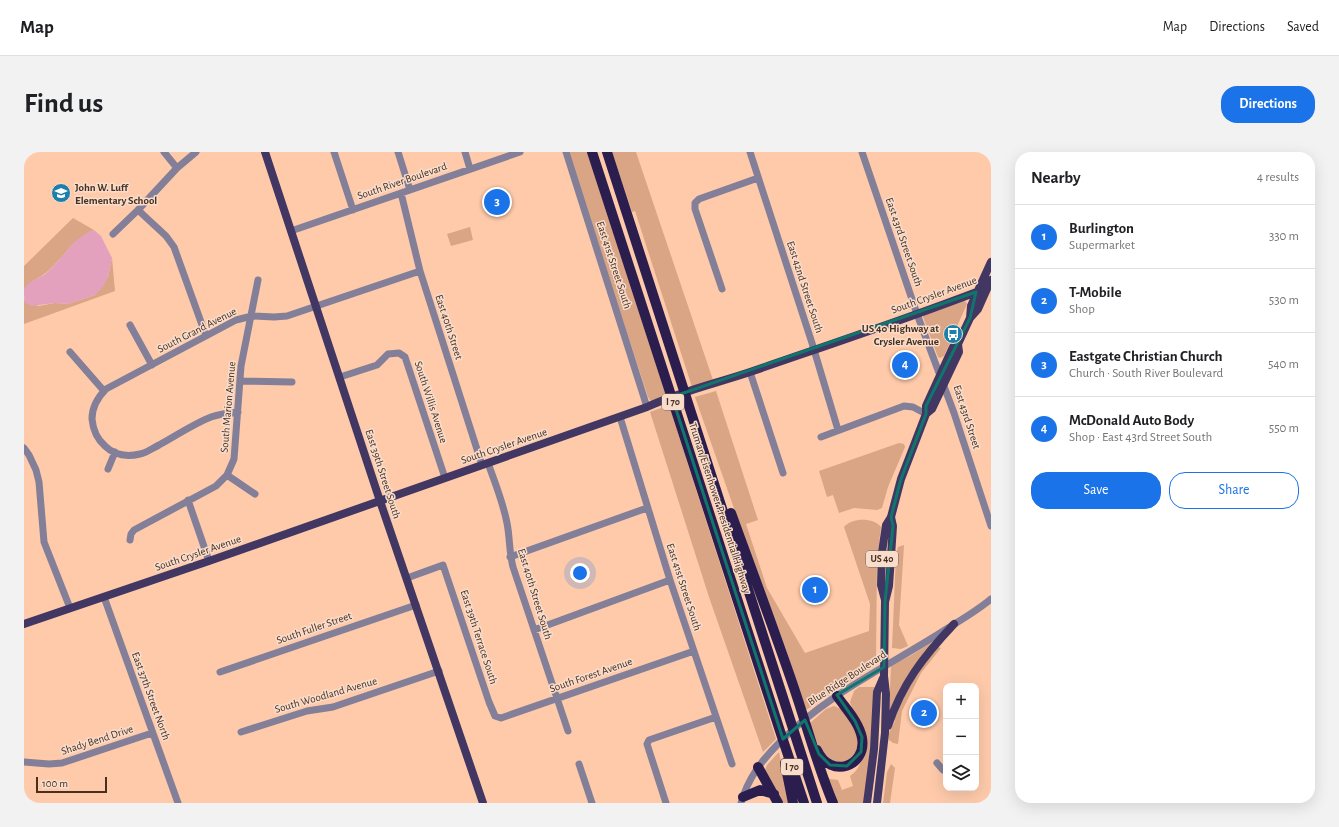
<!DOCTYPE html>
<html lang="en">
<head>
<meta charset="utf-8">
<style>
	:root { --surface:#fff; --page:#f2f2f2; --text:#202124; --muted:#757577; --line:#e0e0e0; --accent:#1a73e8 }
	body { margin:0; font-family:"Alegreya Sans",sans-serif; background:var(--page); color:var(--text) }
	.controls { position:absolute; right:12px; bottom:12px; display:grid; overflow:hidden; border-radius:8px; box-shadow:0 4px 16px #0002 }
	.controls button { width:36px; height:36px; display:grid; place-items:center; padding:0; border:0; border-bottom:1px solid var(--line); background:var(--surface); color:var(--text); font:20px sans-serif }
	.scale { position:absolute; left:12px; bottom:10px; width:71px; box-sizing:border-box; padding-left:4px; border:2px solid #482f1e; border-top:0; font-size:11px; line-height:14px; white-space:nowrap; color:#482f1e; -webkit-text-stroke:3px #f8ddcd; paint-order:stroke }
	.you { position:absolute; left:556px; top:421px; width:14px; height:14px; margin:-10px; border:3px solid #fff; border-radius:50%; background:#1a73e8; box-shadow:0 0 0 6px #1a73e833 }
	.badge { display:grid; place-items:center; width:26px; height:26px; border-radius:50%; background:var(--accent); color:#fff; font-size:13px; font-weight:700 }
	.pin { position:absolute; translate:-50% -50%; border:2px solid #fff; box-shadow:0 1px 4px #0006 }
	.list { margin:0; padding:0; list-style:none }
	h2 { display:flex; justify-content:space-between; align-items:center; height:52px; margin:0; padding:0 16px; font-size:17px }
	h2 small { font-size:13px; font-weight:400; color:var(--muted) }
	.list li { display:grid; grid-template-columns:26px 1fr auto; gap:12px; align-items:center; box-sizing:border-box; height:64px; padding:0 16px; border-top:1px solid var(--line) }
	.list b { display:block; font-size:15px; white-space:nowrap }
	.list p { margin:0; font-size:13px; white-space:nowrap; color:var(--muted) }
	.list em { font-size:13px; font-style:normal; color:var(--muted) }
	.actions { display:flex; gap:8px; padding:12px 16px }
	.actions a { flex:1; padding:9px 0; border:1px solid var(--accent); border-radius:16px; text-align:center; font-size:14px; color:var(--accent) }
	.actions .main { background:var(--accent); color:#fff }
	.icon { flex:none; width:22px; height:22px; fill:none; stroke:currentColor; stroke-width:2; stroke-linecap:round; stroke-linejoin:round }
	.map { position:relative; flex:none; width:967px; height:651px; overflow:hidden; border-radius:16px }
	header { display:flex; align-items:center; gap:24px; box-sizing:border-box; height:56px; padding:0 20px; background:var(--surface); border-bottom:1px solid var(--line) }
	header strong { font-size:19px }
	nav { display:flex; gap:22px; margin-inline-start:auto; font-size:14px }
	.intro { display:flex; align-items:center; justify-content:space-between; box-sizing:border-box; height:96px; padding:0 24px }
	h1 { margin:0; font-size:28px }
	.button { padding:10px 18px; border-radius:16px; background:var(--accent); color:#fff; font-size:14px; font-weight:700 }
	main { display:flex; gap:24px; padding:0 24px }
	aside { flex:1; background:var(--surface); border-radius:16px; box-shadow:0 4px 16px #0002 }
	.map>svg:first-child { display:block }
	.green { fill:#d9a585 }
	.water { fill:#e4a1bd }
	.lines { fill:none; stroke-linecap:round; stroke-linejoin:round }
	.minor { stroke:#837f98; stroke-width:7 }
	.major { stroke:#413762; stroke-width:8 }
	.highway { stroke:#2b1e4e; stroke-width:10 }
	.marked { fill:none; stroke:#0f766e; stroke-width:3; stroke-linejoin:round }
	.labels { text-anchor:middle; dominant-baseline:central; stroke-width:3; stroke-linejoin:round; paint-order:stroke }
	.shield { fill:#f8ddcd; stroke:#7d6352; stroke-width:1 }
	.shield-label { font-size:10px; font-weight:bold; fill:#482f1e }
	.street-label { font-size:11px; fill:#482f1e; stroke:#f8ddcd }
	.poi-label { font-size:11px; font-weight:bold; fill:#482f1e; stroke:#f8ddcd; text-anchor:start }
</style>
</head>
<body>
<header>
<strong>Map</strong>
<nav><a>Map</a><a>Directions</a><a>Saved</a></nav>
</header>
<div class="intro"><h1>Find us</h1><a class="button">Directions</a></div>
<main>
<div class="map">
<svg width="967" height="651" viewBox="0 0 967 651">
	<rect width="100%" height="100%" fill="#fecaaa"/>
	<path class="green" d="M544 0H563L642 244 627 249 626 248 624 245Z
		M588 0H612L689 228 668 235 611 59 608 60Z
		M49 66 70 78C47 87 38 109 19 123 12 128 5 130 0 138V114Z
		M446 75 449 88 427 94 423 82Z
		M88 106 91 139 0 172V145L1 150 15 154 31 151 44 152 71 143 84 125Z
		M940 149 942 150 943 152 920 204 916 206 914 205 899 165 900 163Z
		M692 239 734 368 722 372 743 436 781 501 845 479 846 452 820 375C828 366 849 365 857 375L853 407 852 511 846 517 782 558 762 497 726 402 671 245Z
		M645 253 752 587 739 600 685 445 626 260Z
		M875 291 880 292 881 295 864 335 858 356 853 358 830 356 815 361 809 343 803 345 795 319Z
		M880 393 875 473 884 494 877 497 868 496 872 403 874 395Z
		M907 491 908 493 865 562 867 513 886 504Z
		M914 495 917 496 897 521 878 559 874 592 869 591 865 588C863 582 868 575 871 569L870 567 886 529Z
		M835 535H852L847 590 840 651H813L800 622 806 627 814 628 818 638 829 634 826 624C837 617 841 601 839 588 838 578 829 560 826 550L830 539Z
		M810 554C812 555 816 556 818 558 827 564 836 587 833 597 831 603 827 607 821 610 817 612 813 611 810 609 794 599 791 587 786 571L802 557Z
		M755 600 766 651H757L741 618 743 613Z
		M867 612 871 616 866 651H859L863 620Z"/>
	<path class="water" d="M70 78 77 84 88 106 84 125 79 135 71 143 44 152 31 151 7 154 1 150C0 146 0 141 0 137 3 130 14 127 20 123 38 109 47 86 70 78Z"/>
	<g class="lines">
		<path class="minor" d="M140 0 153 16
			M310 0 329 58
			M374 0 386 38
			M441 0 446 17
			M542 0 623 255
			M726 0 788 191 814 278
			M838 0 893 162 930 261 967 374
			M377 41 396 119 458 313
			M114 58 142 84 150 95 182 184
			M267 79 496 0
			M89 82 114 58 153 16 172 0
			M698 137 671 57V51L675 47 734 26
			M106 173 128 213
			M46 200 80 239
			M726 220 759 321
			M316 225 353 213 364 202 375 201 381 205 421 326
			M216 229 268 230
			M214 260C204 261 195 262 187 265 169 272 152 284 135 293 129 296 122 301 116 302 103 305 90 303 81 294 73 287 69 278 68 267 68 255 74 245 82 237L212 168 228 164 250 165 263 164 396 119
			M596 265 646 428 708 612
			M797 285 880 254 889 255 902 262
			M0 296 5 303 12 318 15 330 20 390 46 456
			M464 311C471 331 479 350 483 371 486 386 485 400 489 415L544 579
			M84 317 91 300
			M203 323 231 342
			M164 348 185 409
			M106 388 107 382 110 378 192 334 203 323 210 307 217 214 234 128
			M486 405 623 356
			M383 426 419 413 465 550 471 564 477 566 670 499
			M80 445 154 651
			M510 478 646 428
			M196 520 392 453
			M217 580 283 559 309 555 415 519
			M0 610 25 612 38 611 128 581
			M913 611 919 618
			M555 612 568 651
			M642 651 623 592 625 588 692 565
			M717 651C724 626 738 608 756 590 804 541 867 513 924 476 939 467 954 458 967 447"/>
		<path class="major" d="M241 0 356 349 459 651
			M946 166 947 154 967 110
			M902 262 908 257 935 200 934 192 946 166 954 157 967 128
			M861 448 857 433 858 400 862 373 867 365 877 327 902 262V254L929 195 934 192
			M0 472 185 409 623 255C657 239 694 231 729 219 807 192 886 166 963 136
			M864 574C878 532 899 505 930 472
			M843 651 850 597 853 540 859 526
			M853 651 861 581 862 542 860 524 861 450 865 434 869 374 867 365"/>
		<path class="highway" d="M568 0 756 579 780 651
			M583 0 793 651
			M707 361C728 419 750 477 770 536 783 574 793 613 809 651
			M793 598C807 628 843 614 838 586 835 570 822 557 813 544
			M761 611 769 651
			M734 615 754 651
			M719 645 736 638 750 642"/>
	</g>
	<path class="marked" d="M952 140 946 166 902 254V262L877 327 867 365 869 374 861 450 860 515 813 543 831 569 838 585 837 600 823 614 806 613 795 602 781 568 759 587 648 245Z"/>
	<defs>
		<g id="school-disc" transform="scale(1)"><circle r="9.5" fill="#1d80ab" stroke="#f8ddcd"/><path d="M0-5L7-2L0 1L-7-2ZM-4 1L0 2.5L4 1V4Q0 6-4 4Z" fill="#fff"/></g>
		<g id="bus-disc" transform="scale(1)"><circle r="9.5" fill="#1d80ab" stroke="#f8ddcd"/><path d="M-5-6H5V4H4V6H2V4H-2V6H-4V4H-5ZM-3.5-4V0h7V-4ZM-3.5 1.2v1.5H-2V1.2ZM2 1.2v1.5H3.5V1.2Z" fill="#fff"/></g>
	</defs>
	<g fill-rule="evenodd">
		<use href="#school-disc" x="37" y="41"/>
		<use href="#bus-disc" x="929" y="182"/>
	</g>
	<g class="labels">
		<g class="shield">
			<rect x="638" y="242" width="22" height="16" rx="3"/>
			<rect x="842" y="399" width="32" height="16" rx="3"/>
			<rect x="757" y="607" width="22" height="16" rx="3"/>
		</g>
		<g class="shield-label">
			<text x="649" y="250">I 70</text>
			<text x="858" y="407">US 40</text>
			<text x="768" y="615">I 70</text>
		</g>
		<g class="street-label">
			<text transform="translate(378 29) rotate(-19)">South River Boulevard</text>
			<text transform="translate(880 90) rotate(71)">East 43rd Street South</text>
			<text transform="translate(590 113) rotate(72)">East 41st Street South</text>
			<text transform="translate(781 135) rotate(72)">East 42nd Street South</text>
			<text transform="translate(910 143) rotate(-20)">South Crysler Avenue</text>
			<text transform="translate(425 175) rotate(72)">East 40th Street</text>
			<text transform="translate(173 178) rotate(-27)">South Grand Avenue</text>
			<text transform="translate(407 250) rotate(72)">South Willis Avenue</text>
			<text transform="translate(204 255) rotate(-85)">South Marion Avenue</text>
			<text transform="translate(943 265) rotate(72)">East 43rd Street</text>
			<text transform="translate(480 294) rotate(-19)">South Crysler Avenue</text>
			<text transform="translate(359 322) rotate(72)">East 39th Street South</text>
			<text transform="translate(696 356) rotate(72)">Truman/Eisenhower Presidential Highway</text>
			<text transform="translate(174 401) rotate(-19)">South Crysler Avenue</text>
			<text transform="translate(660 435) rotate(72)">East 41st Street South</text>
			<text transform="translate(511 442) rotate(73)">East 40th Street South</text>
			<text transform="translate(290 476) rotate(-19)">South Fuller Street</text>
			<text transform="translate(455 485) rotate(72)">East 39th Terrace South</text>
			<text transform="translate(567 523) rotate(-19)">South Forest Avenue</text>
			<text transform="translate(823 526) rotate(-33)">Blue Ridge Boulevard</text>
			<text transform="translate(302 543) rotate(-16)">South Woodland Avenue</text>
			<text transform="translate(127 544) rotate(70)">East 37th Street North</text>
			<text transform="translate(73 588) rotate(-18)">Shady Bend Drive</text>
		</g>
		<g class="poi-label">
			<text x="51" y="35">John W. Luff<tspan x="51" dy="13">Elementary School</tspan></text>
			<text x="915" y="176" text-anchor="end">US 40 Highway at<tspan x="915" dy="13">Crysler Avenue</tspan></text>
		</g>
	</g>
</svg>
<div class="controls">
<button>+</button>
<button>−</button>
<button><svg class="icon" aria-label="layers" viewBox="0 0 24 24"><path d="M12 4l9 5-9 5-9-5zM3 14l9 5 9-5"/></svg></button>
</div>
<div class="scale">100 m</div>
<div class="you"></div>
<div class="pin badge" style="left:791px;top:438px">1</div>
<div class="pin badge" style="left:900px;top:561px">2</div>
<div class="pin badge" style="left:473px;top:50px">3</div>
<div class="pin badge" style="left:881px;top:213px">4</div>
</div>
<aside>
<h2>Nearby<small>4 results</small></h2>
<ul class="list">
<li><span class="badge">1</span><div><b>Burlington</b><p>Supermarket</p></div><em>330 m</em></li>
<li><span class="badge">2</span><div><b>T-Mobile</b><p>Shop</p></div><em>530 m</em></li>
<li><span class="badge">3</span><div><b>Eastgate Christian Church</b><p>Church · South River Boulevard</p></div><em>540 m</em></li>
<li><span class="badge">4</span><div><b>McDonald Auto Body</b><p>Shop · East 43rd Street South</p></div><em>550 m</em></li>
</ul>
<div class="actions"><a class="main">Save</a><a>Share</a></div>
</aside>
</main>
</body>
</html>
